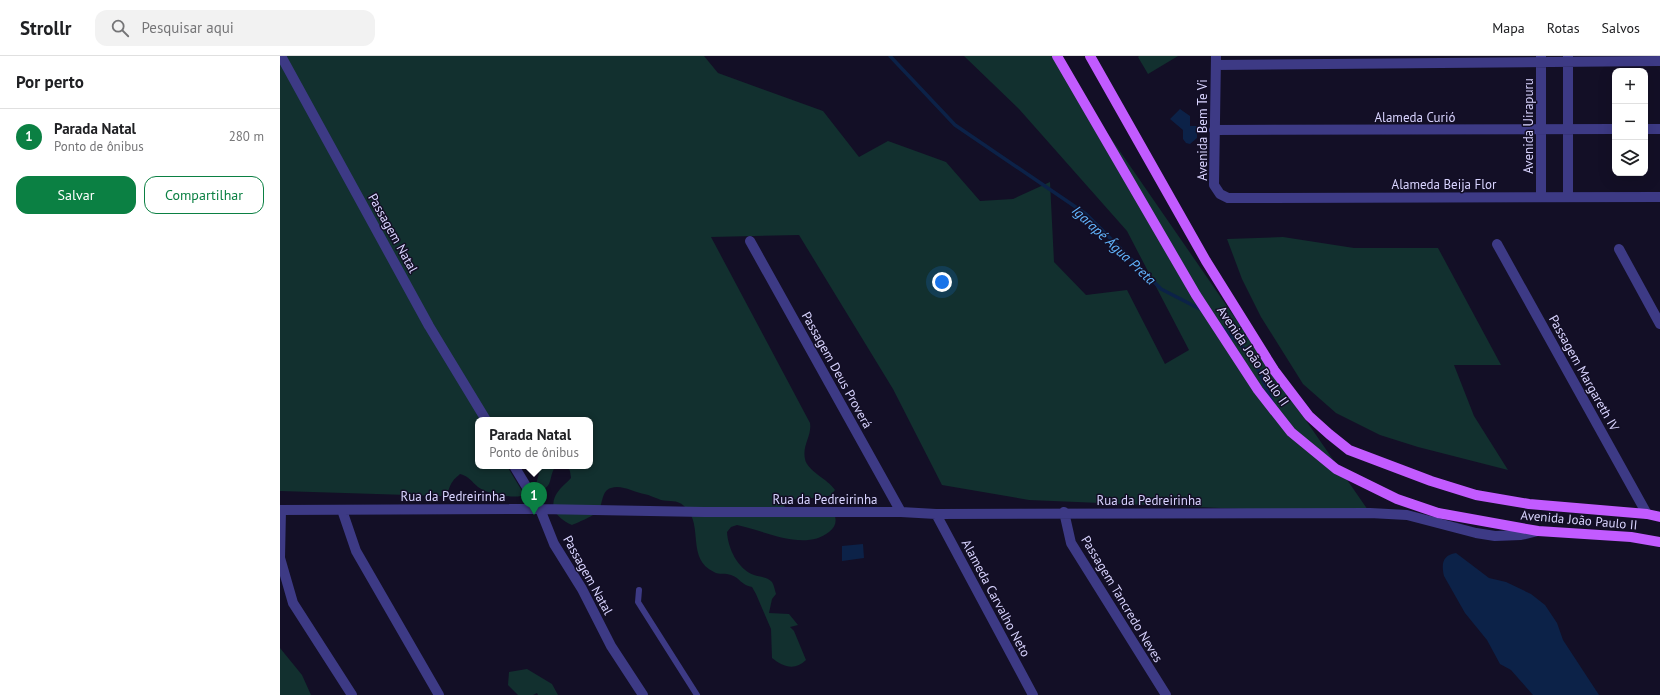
<!DOCTYPE html>
<html lang="pt">
<head>
<meta charset="utf-8">
<style>
	:root { --surface:#fff; --page:#f2f2f2; --text:#202124; --muted:#757577; --line:#e0e0e0; --accent:#0b8043 }
	body { margin:0; font-family:"PT Sans",sans-serif; background:var(--page); color:var(--text) }
	.controls { position:absolute; right:12px; top:12px; display:grid; overflow:hidden; border-radius:8px; box-shadow:0 4px 16px #0002 }
	.controls button { width:36px; height:36px; display:grid; place-items:center; padding:0; border:0; border-bottom:1px solid var(--line); background:var(--surface); color:var(--text); font:20px sans-serif }
	.you { position:absolute; left:662px; top:226px; width:14px; height:14px; margin:-10px; border:3px solid #fff; border-radius:50%; background:#1a73e8; box-shadow:0 0 0 6px #1a73e833 }
	.badge { display:grid; place-items:center; width:26px; height:26px; border-radius:50%; background:var(--accent); color:#fff; font-size:13px; font-weight:700 }
	.pin { position:absolute; translate:-50% -33px; filter:drop-shadow(0 1px 2px #0008) }
	.pin::after { content:''; position:absolute; top:21px; width:14px; height:12px; background:inherit; clip-path:polygon(0 0,100% 0,50% 100%) }
	.popup { position:absolute; left:195px; top:361px; width:118px; height:52px; box-sizing:border-box; display:grid; place-content:center; border-radius:8px; background:var(--surface); filter:drop-shadow(0 1px 3px #0005); font-size:13px; white-space:nowrap; color:var(--muted) }
	.popup b { font-size:15px; color:var(--text) }
	.popup::after { content:''; position:absolute; left:50%; top:100%; margin-left:-8px; border:8px solid transparent; border-top-color:var(--surface) }
	.list { margin:0; padding:0; list-style:none }
	h2 { display:flex; justify-content:space-between; align-items:center; height:52px; margin:0; padding:0 16px; font-size:17px }
	h2 small { font-size:13px; font-weight:400; color:var(--muted) }
	.list li { display:grid; grid-template-columns:26px 1fr auto; gap:12px; align-items:center; box-sizing:border-box; height:56px; padding:0 16px; border-top:1px solid var(--line) }
	.list b { display:block; font-size:15px; white-space:nowrap }
	.list p { margin:0; font-size:13px; white-space:nowrap; color:var(--muted) }
	.list em { font-size:13px; font-style:normal; color:var(--muted) }
	.actions { display:flex; gap:8px; padding:12px 16px }
	.actions a { flex:1; padding:9px 0; border:1px solid var(--accent); border-radius:12px; text-align:center; font-size:14px; color:var(--accent) }
	.actions .main { background:var(--accent); color:#fff }
	.icon { flex:none; width:22px; height:22px; fill:none; stroke:currentColor; stroke-width:2; stroke-linecap:round; stroke-linejoin:round }
	.map { position:relative; flex:none; width:1380px; height:639px; overflow:hidden }
	header { display:flex; align-items:center; gap:24px; box-sizing:border-box; height:56px; padding:0 20px; background:var(--surface); border-bottom:1px solid var(--line) }
	header strong { font-size:19px }
	nav { display:flex; gap:22px; margin-inline-start:auto; font-size:14px }
	.search { width:280px; height:36px; background:var(--page); display:flex; align-items:center; gap:10px; box-sizing:border-box; padding:0 14px; border-radius:12px; color:var(--muted); font-size:15px }
	main { display:flex }
	aside { flex:1; background:var(--surface) }
	.map>svg:first-child { display:block }
	.green { fill:#12302f }
	.water { fill:#0c2248 }
	.lines { fill:none; stroke-linecap:round; stroke-linejoin:round }
	.stream { stroke:#0c2248; stroke-width:3.5 }
	.lane { stroke:#3d3a85; stroke-width:6 }
	.street { stroke:#3d3a85; stroke-width:10 }
	.primary { stroke:#c25bff; stroke-width:10 }
	.labels { text-anchor:middle; dominant-baseline:central; stroke-width:3; stroke-linejoin:round; paint-order:stroke }
	.street-label { font-size:13px; fill:#d9d4ff; stroke:#130f26 }
	.water-label { font-size:14px; font-style:italic; fill:#62b6ff; stroke:#130f26 }
</style>
</head>
<body>
<header>
<strong>Strollr</strong>
<div class="search"><svg class="icon" aria-label="search" viewBox="0 0 24 24"><circle cx="10" cy="10" r="6"/><path d="M15 15l6 6"/></svg>Pesquisar aqui</div>
<nav><a>Mapa</a><a>Rotas</a><a>Salvos</a></nav>
</header>
<main>
<aside>
<h2>Por perto<small></small></h2>
<ul class="list">
<li><span class="badge">1</span><div><b>Parada Natal</b><p>Ponto de ônibus</p></div><em>280 m</em></li>
</ul>
<div class="actions"><a class="main">Salvar</a><a>Compartilhar</a></div>
</aside>
<div class="map">
<svg width="1380" height="639" viewBox="0 0 1380 639">
	<rect width="100%" height="100%" fill="#130f26"/>
	<path class="green" d="M0 0H424L438 17 543 55 579 101 608 85 666 106 700 145 733 143 770 126 774 206 806 239 847 234 885 308 909 294 847 175 739 53 684 0H774L1090 457 1083 458 749 444 662 429 613 333 519 179 431 181 530 367C532 380 522 389 525 403 527 415 548 423 555 434L551 439 545 441 506 444 504 450 508 454 554 457C557 465 556 470 549 476 524 496 483 474 457 469L451 471 447 476C448 493 458 513 474 519 480 521 488 521 492 526 494 529 495 535 496 538L492 543 489 557 509 558 518 569 510 571 514 575 526 604C515 615 503 611 492 602L491 573 476 538 472 531C461 529 460 522 451 519 446 517 439 519 434 516 405 502 425 468 404 450 397 443 389 446 381 444 375 442 370 439 364 438 354 436 341 428 331 432 320 435 324 451 316 457 313 460 297 467 292 469 276 462 266 449 280 433 283 429 288 426 291 422L290 415 287 410H310V364H198V410H227L242 435 241 440C230 442 207 438 198 431 192 426 189 420 180 418 178 420 174 423 173 425 168 431 170 438 161 440L0 435Z
		M859 0H898L868 18 858 1Z
		M1003 181 1074 192H1158L1221 309H1174L1194 360 1228 414 1138 391 1100 379 1056 357 1023 328 981 261 962 223 947 183Z
		M260 410H276C268 420 274 430 261 434L256 432C256 424 260 418 260 410Z
		M0 592 22 619 31 639H0Z
		M247 613 272 628 278 639H258L257 637 253 639H238L228 629 229 616Z"/>
	<path class="water" d="M900 53 910 60V70H917V82L910 88 906 87 903 83V74L890 63Z
		M583 488 584 502 562 505V490Z
		M1176 497 1209 522 1226 526 1251 538 1265 549 1277 567 1283 584 1319 639H1253L1231 614 1220 608 1207 584 1185 557 1164 520C1161 507 1163 499 1176 497Z"/>
	<g class="lines">
		<path class="stream" d="M610 0 675 69 806 158 881 233 922 254
			M942 271 972 300 993 347"/>
		<path class="lane" d="M359 534 358 546 417 639"/>
		<path class="street" d="M1 0 149 270 206 364
			M936 0 934 129 940 138 948 142 1380 141
			M1261 0V140
			M936 9 1380 5
			M1365 73H1380
			M934 74 1335 73
			M1288 140V0
			M470 185 621 456
			M1217 188 1367 458
			M1339 193 1380 268
			M234 410 260 453 274 488 302 533 331 590 363 639
			M0 454 260 453 424 456H621L656 458 1090 457 1127 459 1196 477 1215 480 1241 479 1258 475
			M1 454 0 502 13 547 72 639
			M62 454 76 495 159 639
			M784 456 791 487 886 639
			M656 458 753 639"/>
		<path class="primary" d="M777 0 916 239 978 334 1011 376 1056 413 1117 443 1158 457 1258 475 1351 481 1380 486
			M810 0 926 205 994 314 1029 360 1049 378 1069 394 1151 425 1196 439 1249 448 1367 458 1380 461"/>
	</g>
	<g class="labels">
		<g class="street-label">
			<text x="1135" y="61">Alameda Curió</text>
			<text transform="translate(1248 70) rotate(-90)">Avenida Uirapuru</text>
			<text transform="translate(922 74) rotate(-90)">Avenida Bem Te Vi</text>
			<text x="1164" y="128">Alameda Beija Flor</text>
			<text transform="translate(113 177) rotate(61)">Passagem Natal</text>
			<text transform="translate(973 300) rotate(56)">Avenida João Paulo II</text>
			<text transform="translate(557 314) rotate(61)">Passagem Deus Proverá</text>
			<text transform="translate(1304 317) rotate(61)">Passagem Margareth IV</text>
			<text x="173" y="440">Rua da Pedreirinha</text>
			<text x="545" y="443">Rua da Pedreirinha</text>
			<text x="869" y="444">Rua da Pedreirinha</text>
			<text transform="translate(1299 464) rotate(5)">Avenida João Paulo II</text>
			<text transform="translate(308 519) rotate(61)">Passagem Natal</text>
			<text transform="translate(716 542) rotate(62)">Alameda Carvalho Neto</text>
			<text transform="translate(842 543) rotate(59)">Passagem Tancredo Neves</text>
		</g>
		<g class="water-label">
			<text transform="translate(834 189) rotate(43)">Igarapé Água Preta</text>
		</g>
	</g>
</svg>
<div class="controls">
<button>+</button>
<button>−</button>
<button><svg class="icon" aria-label="layers" viewBox="0 0 24 24"><path d="M12 4l9 5-9 5-9-5zM3 14l9 5 9-5"/></svg></button>
</div>
<div class="you"></div>
<div class="pin badge" style="left:254px;top:459px">1</div>
<div class="popup"><b>Parada Natal</b>Ponto de ônibus</div>
</div>
</main>
</body>
</html>
